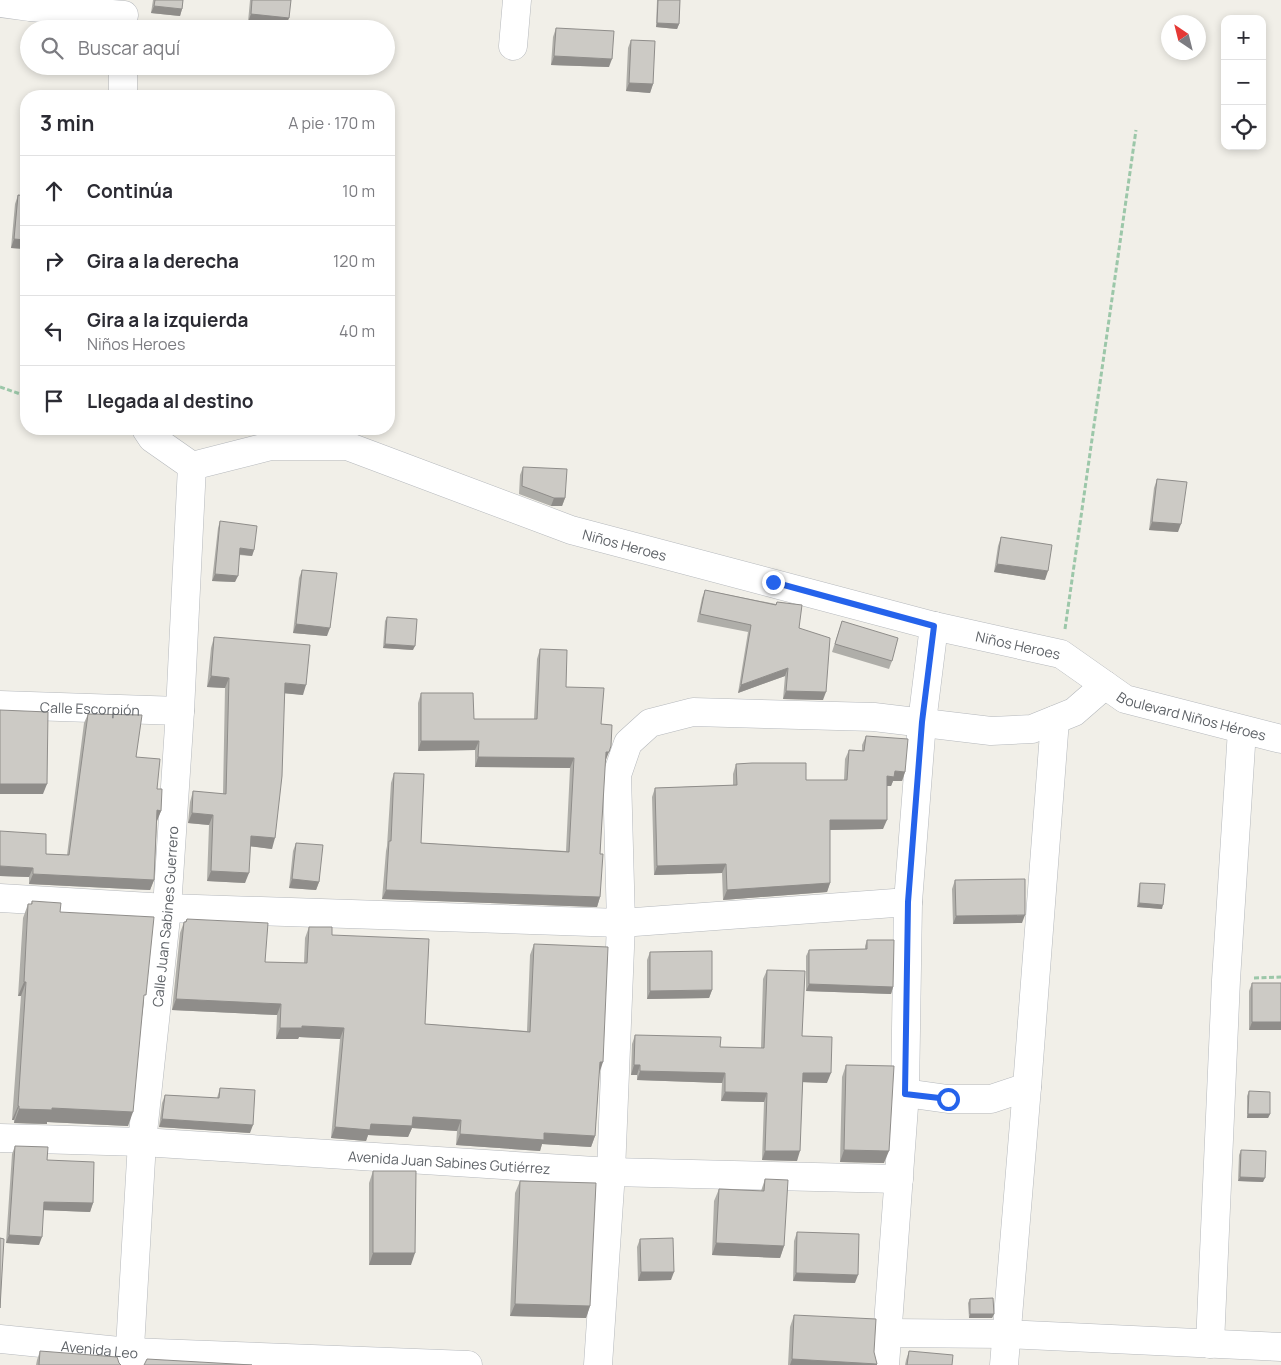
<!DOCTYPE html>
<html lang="es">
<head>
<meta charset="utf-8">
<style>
	:root { --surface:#fff; --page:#f7f7f7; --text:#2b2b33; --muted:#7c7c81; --line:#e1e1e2 }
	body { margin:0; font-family:Manrope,sans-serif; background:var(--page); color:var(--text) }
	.controls { position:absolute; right:15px; top:15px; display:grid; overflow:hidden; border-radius:10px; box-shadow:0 2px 8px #0003 }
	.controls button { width:45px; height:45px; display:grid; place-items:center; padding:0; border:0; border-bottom:1px solid var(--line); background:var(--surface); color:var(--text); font:25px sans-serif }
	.compass { position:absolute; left:1161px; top:15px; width:45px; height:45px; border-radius:50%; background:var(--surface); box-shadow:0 2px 8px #0003; rotate:325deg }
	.stop { position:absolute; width:15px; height:15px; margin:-11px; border:4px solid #2563eb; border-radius:50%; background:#fff }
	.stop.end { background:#2563eb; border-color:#fff; box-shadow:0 1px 5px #0008 }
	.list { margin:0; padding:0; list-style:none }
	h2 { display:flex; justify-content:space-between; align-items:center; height:65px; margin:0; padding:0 20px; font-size:21px }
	h2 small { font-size:16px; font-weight:400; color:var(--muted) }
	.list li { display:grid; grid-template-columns:32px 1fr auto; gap:15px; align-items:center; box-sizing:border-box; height:70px; padding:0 20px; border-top:1px solid var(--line) }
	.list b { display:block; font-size:19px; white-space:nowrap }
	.list p { margin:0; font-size:16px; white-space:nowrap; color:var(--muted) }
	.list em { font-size:16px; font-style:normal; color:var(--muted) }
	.icon { flex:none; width:28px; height:28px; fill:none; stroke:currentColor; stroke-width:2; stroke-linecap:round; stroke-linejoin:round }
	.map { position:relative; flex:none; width:1281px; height:1365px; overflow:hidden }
	.search { position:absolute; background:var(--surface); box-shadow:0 2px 8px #0003; left:20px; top:20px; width:375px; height:55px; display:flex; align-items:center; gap:12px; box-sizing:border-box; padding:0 18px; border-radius:28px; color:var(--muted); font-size:19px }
	.panel { position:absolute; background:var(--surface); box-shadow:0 2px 8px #0003; left:20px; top:90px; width:375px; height:345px; border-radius:20px }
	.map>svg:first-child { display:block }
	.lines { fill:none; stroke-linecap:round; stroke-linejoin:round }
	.minor-casing { stroke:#b5b8bc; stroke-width:29 }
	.path { stroke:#9cc7a9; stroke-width:3; stroke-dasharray:5 2.5; stroke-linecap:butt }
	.minor { stroke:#fff; stroke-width:28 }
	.wall { fill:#afaea9 }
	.shaded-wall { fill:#8f8d8a }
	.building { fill:#cccac5; stroke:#8f8d8a }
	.route { stroke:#2563eb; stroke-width:6 }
	.labels { text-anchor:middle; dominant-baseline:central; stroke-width:4; stroke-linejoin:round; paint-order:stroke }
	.street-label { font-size:14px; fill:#5f6368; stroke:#fff }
</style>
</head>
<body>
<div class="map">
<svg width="1281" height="1365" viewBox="0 0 1281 1365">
	<rect width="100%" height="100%" fill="#f1efe8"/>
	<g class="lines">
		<g class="minor-casing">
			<g id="minor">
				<path d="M0 3 30 7 124 15"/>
				<path d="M513 46 517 0"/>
				<path d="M123 96V66"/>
				<path id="s1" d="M146 429 152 438 192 466 271 446H347L571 530 934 626 1061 654 1125 699 1281 739"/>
				<path id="s2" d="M0 705 180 711"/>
				<path d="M0 898 167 908 621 923 908 902"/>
				<path d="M905 1093 948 1099H991L1027 1087"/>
				<path id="s3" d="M0 1138 142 1142 611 1172 899 1179"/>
				<path d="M887 1333 1007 1334 1281 1347"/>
				<path id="s4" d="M0 1339 129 1352 468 1365"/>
				<path d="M1210 1344 1226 980 1242 730"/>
				<path id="s5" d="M129 1365 142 1142 167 908 180 711 192 466"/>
				<path d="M598 1365 611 1172 621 923 617 775 628 743 650 723 693 712 874 717 991 731 1032 729 1074 712 1105 685"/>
				<path d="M885 1365 905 1093 908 902 922 722 934 626"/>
				<path d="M1004 1365 1027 1087 1055 720"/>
			</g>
		</g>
		<path class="path" d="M0 387 26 396
			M1065 629 1136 130
			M1254 978 1281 977"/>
		<use href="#minor" class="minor"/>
	</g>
	<path class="wall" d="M153 0H183L182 9 180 16 151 13Z
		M250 0H291L286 26 248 22Z
		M657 0H680L679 24 677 29 656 27Z
		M556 28 609 67 551 65 553 37Z
		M631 40 653 84 650 93 626 91 628 48Z
		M18 195 26 249 11 248 15 204Z
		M523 467 565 498 562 506H551L519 494 520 475Z
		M1157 479 1178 532 1149 530 1154 488Z
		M220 521 254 550 252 556 239 555 235 582 212 581 218 528Z
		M1001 537 1045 580 994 572 998 546Z
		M302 570 327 636 293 633 299 578Z
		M705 590 776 604 777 602 799 628 823 700 783 699 785 676 738 693 748 632 697 622 702 598Z
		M387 617 413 650 383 648 385 621Z
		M842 621 892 661 889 669 832 652Z
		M214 637 303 695 285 693 272 849 250 846 245 883 207 881 209 825 188 823 190 802 193 791 223 794 225 688 207 687 211 648Z
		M540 649 566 687 601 724 605 761 600 854V897L597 907 382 899 386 851 387 846 391 783 394 773 421 843 566 851 570 768 475 767V750L418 751V703L421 693 474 719H534L537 659Z
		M88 714 136 757 157 789 161 811 157 820 154 880 150 890 29 884V877L0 876 46 854 67 855 84 723Z
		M866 736 905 772 902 781H893L891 786H887L883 829 830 830V883L827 892 723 900 722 873 654 875 652 797 655 788 733 785V774L736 764 806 780H844L845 759 849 750 862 751V745Z
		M296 843 319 882 316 890 289 888 293 851Z
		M955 880 1022 923 953 924 952 889Z
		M1140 883 1162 909 1137 907 1139 887Z
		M32 901 60 912 144 1001 128 1126 47 1122V1124L14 1123V1120H12L21 996H18L23 918 28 904H31Z
		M187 919 265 962 304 963 305 938 309 927 332 935 425 1024 527 1031 530 955 534 944 599 1074 595 1136 591 1147 542 1144 540 1151 456 1145 457 1131 412 1128 408 1137 368 1135 366 1141 331 1138 340 1039 299 1037 298 1039H276L277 1015 172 1010 180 933 184 922H185Z
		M867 940 893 987 891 994 806 991V956L809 950 865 949V946Z
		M650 952 712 990 709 998 647 999V960Z
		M767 970 827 1083 803 1082 797 1161 762 1160 764 1102 721 1101 722 1083 637 1080V1075H631L632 1044 635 1035 720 1047 761 1048 763 979Z
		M1252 983H1281L1249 1030V991Z
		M846 1065 884 1163 840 1162 842 1077Z
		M220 1088 250 1133 159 1127 162 1103 165 1095 217 1098Z
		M1249 1091 1270 1114 1268 1118H1247V1096Z
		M15 1146 47 1160 93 1203 90 1212 43 1210 39 1245 6 1243 12 1154Z
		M1241 1150 1263 1182 1238 1181 1239 1155Z
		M373 1171 411 1265H369V1183Z
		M765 1179 784 1246 780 1258 712 1255 714 1201 719 1189 761 1191Z
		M520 1181 590 1306 586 1318 510 1316 515 1193Z
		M797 1232 855 1283 793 1281 794 1241Z
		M640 1239 671 1280 638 1281 637 1247Z
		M970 1299 994 1314 992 1318H969L968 1303Z
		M794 1315 877 1365H788L790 1327Z
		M40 1351 119 1363 121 1365H36L37 1360Z
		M909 1351 952 1365H905L906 1360Z"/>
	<path class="shaded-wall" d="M154 6 182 9 180 16 151 13Z
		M251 14 289 18 286 26 248 22Z
		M657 23 679 24 677 29 656 27Z
		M554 56 612 59 609 67 551 65Z
		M629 83 653 84 650 93 626 91Z
		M14 239 26 240V249L11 248Z
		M554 498H565L562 506H551Z
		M1152 522 1181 524 1178 532 1149 530Z
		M240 548 254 550 252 556 237 554Z
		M997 564 1048 571 1045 580 994 572Z
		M215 574 238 576 235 582 212 581Z
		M296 624 330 628 327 636 293 633Z
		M385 644 415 646 413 650 383 648Z
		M788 668 785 676 738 693 741 685Z
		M211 676 229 678 225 688 207 687Z
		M285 683 306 685 303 695 281 693Z
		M786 691 826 692 823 700 783 699Z
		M421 741H479L475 750 418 751Z
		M606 752H609L605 762Z
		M478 757 574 758 570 768 475 767Z
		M895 771 905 772 902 781H893L891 786H883L887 776Z
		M0 784H47L43 794H0Z
		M157 810 161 811 157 821 153 820Z
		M192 813 213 815 209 825 188 823Z
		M830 820H887L883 829 827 830Z
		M251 836 275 838 272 849 247 846Z
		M726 864 722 873 654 875 657 866Z
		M0 866 33 868 29 877 0 876Z
		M211 871 249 873 245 883 207 881Z
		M33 874 154 880 150 890 29 884Z
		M292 879 319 882 316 890 289 888Z
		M830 883 827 892 723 900 727 890Z
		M386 890 600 897 597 907 382 899Z
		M1139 903 1163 905 1162 909 1137 907Z
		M1025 915 1022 923 953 924 956 916Z
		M24 982H26L21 996H18Z
		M809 984 893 987 891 994 806 991Z
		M712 990 709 998 647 999 650 991Z
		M176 999 281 1004 277 1015 172 1010Z
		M1252 1022H1281V1030H1249Z
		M302 1026 344 1028 340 1039 299 1037 298 1039H276L280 1028Z
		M600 1062H603L599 1074 596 1073Z
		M634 1065H640L637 1075H631Z
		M640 1071 725 1073 722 1083 637 1080Z
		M803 1073H831L827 1083 799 1082Z
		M725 1092 767 1093 764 1102 721 1101Z
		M18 1106H19L14 1120H12Z
		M52 1108 133 1112 128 1126 47 1122V1124L14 1123 19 1109Z
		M1248 1114H1270L1268 1118H1247Z
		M413 1117 461 1120 457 1131 412 1128 408 1137 368 1135 366 1141 331 1138 335 1127Z
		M162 1119 253 1125 250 1133 159 1127Z
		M544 1133 595 1136 591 1147 542 1144 540 1151 456 1145 460 1134Z
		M844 1150 889 1151 884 1163 840 1162Z
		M765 1151H800L797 1161 762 1160Z
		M1240 1177 1265 1178 1263 1182 1238 1181Z
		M44 1202 93 1203 90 1212 41 1210Z
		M9 1235 42 1237 39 1245 6 1243Z
		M716 1243 784 1246 780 1258 712 1255Z
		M373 1253H415L411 1265H369Z
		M641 1272H674L671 1280 638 1281Z
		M796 1273 858 1275 855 1283 793 1281Z
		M515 1304 590 1306 586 1318 510 1316Z
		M970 1314H994L992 1318H969Z
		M792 1359 877 1364V1365H790Z"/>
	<path class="building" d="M155 0H183L182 9 154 6Z
		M252 0H291L289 18 251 14Z
		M658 0H680L679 24 657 23Z
		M556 28 614 31 612 59 554 56Z
		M631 40 655 41 653 84 629 83Z
		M18 195 26 196V240L14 239Z
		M523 467 567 469 565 498H554L522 486Z
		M1157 479 1187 482 1181 524 1152 522Z
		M220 521 257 526 254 550 240 548 238 576 215 574Z
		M1001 537 1052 545 1048 571 997 564Z
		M302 570 337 573 330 628 296 624Z
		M705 590 776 605 777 602 802 605 799 628 830 638 826 692 786 691 788 668 741 685 751 625 700 614Z
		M387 617 417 619 415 646 385 644Z
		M842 621 898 638 892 661 835 644Z
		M214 637 310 645 306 685 285 683 282 776 275 838 251 836 249 873 211 871 213 815 192 813 193 791 226 794 229 678 211 676Z
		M540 649 567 650 566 687 604 688 601 724 612 725 611 746 609 752H606L600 854H603L600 897 386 890 389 841H391L394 773 424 774 421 843 569 852 574 758 478 757 479 741H421V693H473L474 719H537Z
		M0 710 48 712 47 784H0Z
		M88 714 142 715 136 757 160 759 157 789H162L161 811 157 810 154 880 33 874V868L0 866V831L46 834V854L69 855Z
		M866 736 908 739 905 772 895 771 894 777 887 776V820H830V883L727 890 726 864 657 866 655 788 737 785 736 764 752 763H806V780H847L849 750 864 751Z
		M296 843 323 845 319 882 292 879Z
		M1025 879V915L956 916 955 880Z
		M1140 883 1165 884 1163 905 1139 903Z
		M32 901 61 903 60 912 154 917 146 995H144L133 1112 52 1108V1110L19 1109V1106H18L26 982H24L28 904H32Z
		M187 919 268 923 265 962 307 963 309 927H332V935L429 939 425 1024 530 1032 534 944 608 947 603 1062H600L595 1136 544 1133V1140L460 1134 461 1120 413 1117 412 1126 371 1124 370 1130 335 1127 344 1028 302 1026V1028H280L281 1004 176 999 184 922H186Z
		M867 940H894L893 987 809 984V950L867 949Z
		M712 951V990L650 991V952Z
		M767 970 805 971 802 1036 832 1037 831 1073H803L800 1151H765L767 1093 725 1092V1073L640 1071V1065H634L635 1035 721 1037 720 1047 764 1048Z
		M1252 983H1281V1022H1252Z
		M846 1065 894 1066 889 1151 844 1150Z
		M220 1088 255 1090 253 1125 162 1119 165 1095 219 1098Z
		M1249 1091 1270 1092V1114H1248Z
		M15 1146 48 1147 47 1160 94 1162 93 1203 44 1202 42 1237 9 1235Z
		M1241 1150 1266 1151 1265 1178 1240 1177Z
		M373 1171H416L415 1253H373Z
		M765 1179 788 1180 784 1246 716 1243 719 1189 764 1191Z
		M520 1181 596 1183 590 1306 515 1304Z
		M797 1232 859 1234 858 1275 796 1273Z
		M0 1238 4 1239 0 1308Z
		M673 1238 674 1272H641L640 1239Z
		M993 1298 994 1314H970V1299Z
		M794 1315 876 1319 874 1352 877 1364 792 1359Z
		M40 1351 117 1357 119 1363 121 1365H39Z
		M909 1351 953 1355 952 1365H907Z
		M147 1359 252 1365H144Z"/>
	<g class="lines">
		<path class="route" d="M773 582 934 626 922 722 908 902 905 1094 948 1099"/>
	</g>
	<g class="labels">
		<g class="street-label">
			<text stroke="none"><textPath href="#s1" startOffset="512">Niños Heroes</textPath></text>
			<text stroke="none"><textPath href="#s1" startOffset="918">Niños Heroes</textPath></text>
			<text stroke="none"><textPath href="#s2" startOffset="90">Calle Escorpión</textPath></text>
			<text stroke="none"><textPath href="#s1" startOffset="1109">Boulevard Niños Héroes</textPath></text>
			<text stroke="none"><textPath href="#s5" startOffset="450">Calle Juan Sabines Guerrero</textPath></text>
			<text stroke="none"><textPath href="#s3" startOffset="450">Avenida Juan Sabines Gutiérrez</textPath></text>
			<text stroke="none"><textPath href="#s4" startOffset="100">Avenida Leo</textPath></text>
		</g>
	</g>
</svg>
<div class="controls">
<button>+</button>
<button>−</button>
<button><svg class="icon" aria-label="locate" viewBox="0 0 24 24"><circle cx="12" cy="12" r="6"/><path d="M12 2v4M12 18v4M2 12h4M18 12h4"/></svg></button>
</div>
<svg class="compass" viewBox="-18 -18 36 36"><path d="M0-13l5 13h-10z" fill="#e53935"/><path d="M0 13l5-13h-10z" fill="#7c7c81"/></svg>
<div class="stop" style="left:948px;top:1099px"></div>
<div class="stop end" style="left:773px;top:582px"></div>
<div class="search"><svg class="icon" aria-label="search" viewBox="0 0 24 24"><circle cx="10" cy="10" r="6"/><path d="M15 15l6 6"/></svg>Buscar aquí</div>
<section class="panel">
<h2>3 min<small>A pie · 170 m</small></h2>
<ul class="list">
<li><svg class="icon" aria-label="ahead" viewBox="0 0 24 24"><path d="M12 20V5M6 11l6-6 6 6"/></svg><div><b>Continúa</b></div><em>10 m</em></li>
<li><svg class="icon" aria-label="right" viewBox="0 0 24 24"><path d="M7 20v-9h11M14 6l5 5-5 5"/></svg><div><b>Gira a la derecha</b></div><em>120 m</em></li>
<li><svg class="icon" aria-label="left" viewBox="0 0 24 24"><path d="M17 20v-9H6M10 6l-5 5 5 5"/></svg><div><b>Gira a la izquierda</b><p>Niños Heroes</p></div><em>40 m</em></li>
<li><svg class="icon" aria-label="arrive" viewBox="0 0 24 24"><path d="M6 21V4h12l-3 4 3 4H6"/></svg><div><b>Llegada al destino</b></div></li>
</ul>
</section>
</div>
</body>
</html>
